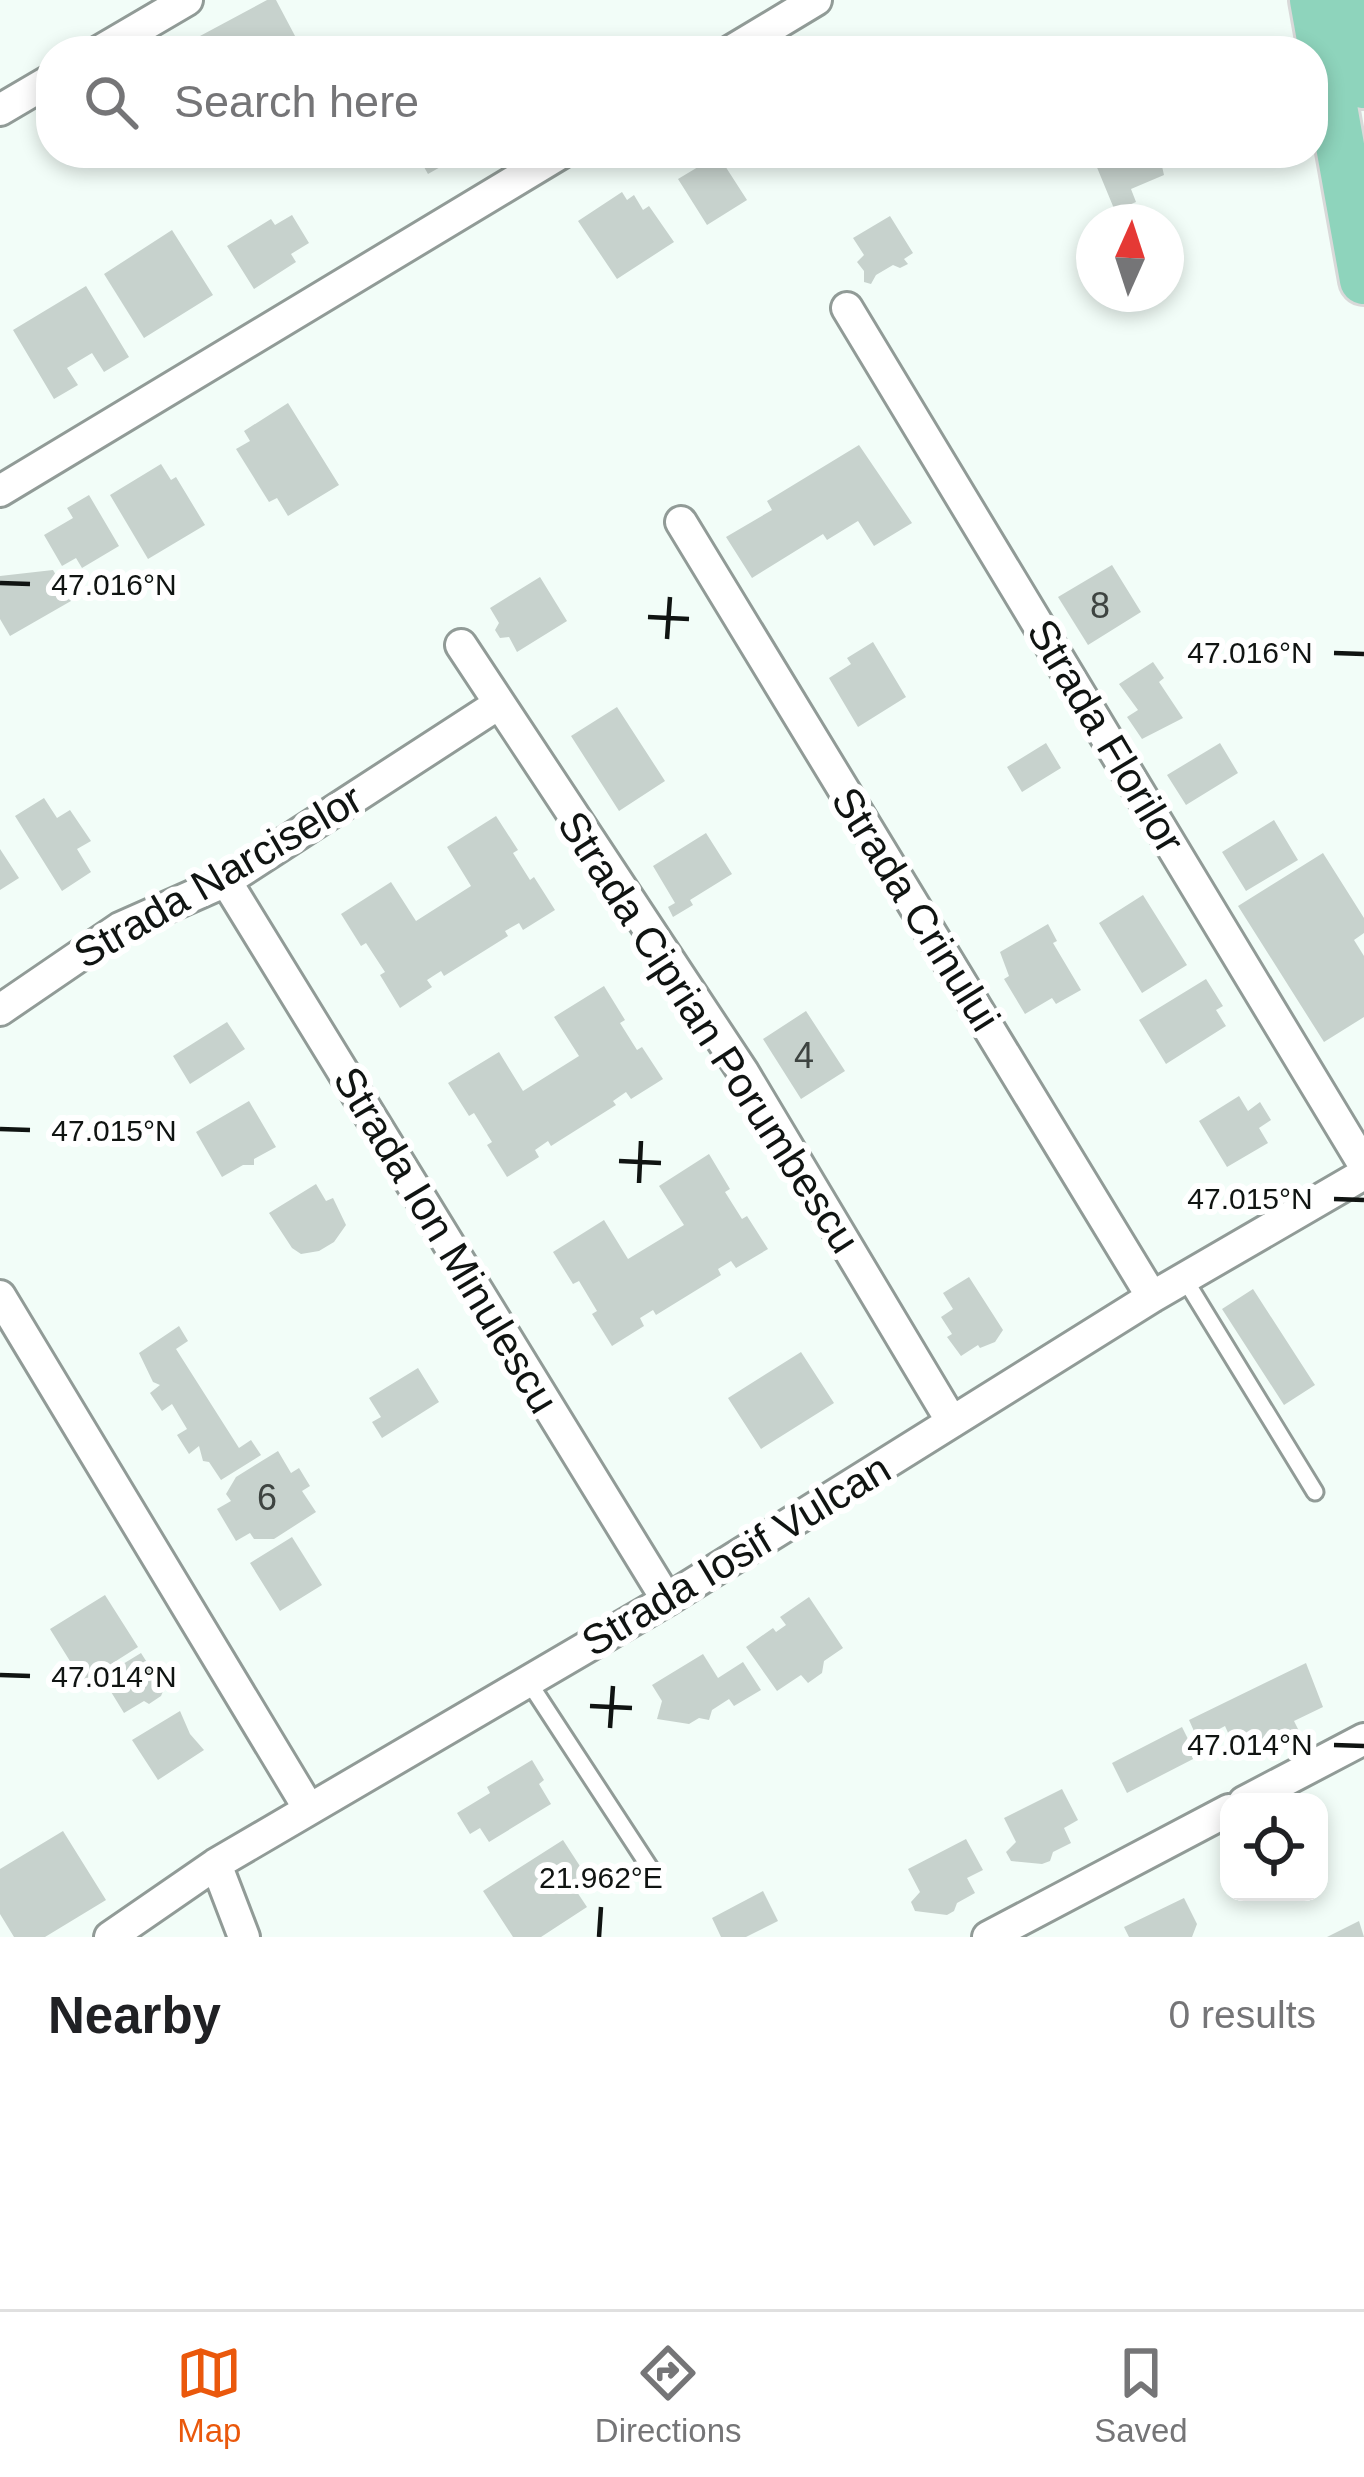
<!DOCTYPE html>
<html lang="en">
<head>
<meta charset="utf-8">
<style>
	:root { --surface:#fff; --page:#f6f6f6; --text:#202124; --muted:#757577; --line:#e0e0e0; --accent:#ea580c }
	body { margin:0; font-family:Helvetica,sans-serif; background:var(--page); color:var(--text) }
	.controls { position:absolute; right:36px; bottom:36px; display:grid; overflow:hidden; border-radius:24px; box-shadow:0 6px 18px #0003 }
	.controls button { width:108px; height:108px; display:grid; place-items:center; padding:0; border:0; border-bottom:3px solid var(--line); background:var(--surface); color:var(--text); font:60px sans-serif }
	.compass { position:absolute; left:1076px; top:204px; width:108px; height:108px; border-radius:50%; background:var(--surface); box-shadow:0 6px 18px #0003; rotate:3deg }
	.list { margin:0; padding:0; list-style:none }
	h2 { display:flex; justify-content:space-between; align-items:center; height:156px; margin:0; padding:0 48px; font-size:51px }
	h2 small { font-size:39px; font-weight:400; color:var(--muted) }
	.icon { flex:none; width:66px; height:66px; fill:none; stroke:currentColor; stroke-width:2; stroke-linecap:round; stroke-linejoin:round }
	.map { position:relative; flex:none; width:1364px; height:1937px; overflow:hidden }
	.search { position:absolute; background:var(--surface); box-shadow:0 6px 18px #0003; left:36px; right:36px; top:36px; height:132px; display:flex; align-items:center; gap:30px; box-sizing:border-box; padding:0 42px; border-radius:48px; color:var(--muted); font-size:45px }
	.sheet { height:372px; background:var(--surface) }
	nav { display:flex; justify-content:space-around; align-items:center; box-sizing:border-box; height:168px; border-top:3px solid var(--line); background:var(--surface); font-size:33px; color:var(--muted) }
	nav a { display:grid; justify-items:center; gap:6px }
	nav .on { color:var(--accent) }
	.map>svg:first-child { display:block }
	.building { fill:#c7d2cd }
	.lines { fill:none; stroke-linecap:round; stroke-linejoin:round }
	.service-casing { stroke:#919b97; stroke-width:21 }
	.minor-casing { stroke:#919b97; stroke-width:36 }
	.primary-casing { stroke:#d9d9d9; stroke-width:54 }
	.service { stroke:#fff; stroke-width:15 }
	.minor { stroke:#fff; stroke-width:30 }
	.primary { stroke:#8ed4bc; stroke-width:48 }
	.ticks { fill:none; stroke:#101412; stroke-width:4.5 }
	.labels { text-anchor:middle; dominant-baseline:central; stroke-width:12; stroke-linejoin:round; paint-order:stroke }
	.number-label { font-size:36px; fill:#3e4441 }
	.street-label { font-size:42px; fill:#101412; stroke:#fff }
	.ticks-label { font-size:30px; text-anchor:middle; fill:#101412; stroke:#fff; stroke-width:12; stroke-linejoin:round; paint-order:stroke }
</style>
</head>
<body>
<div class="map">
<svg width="1364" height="1937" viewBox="0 0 1364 1937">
	<rect width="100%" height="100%" fill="#f2fdf8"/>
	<path class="building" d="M267 0H276L303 51H208L200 36Z
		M416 153H465L428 174Z
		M1091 153H1159L1164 175 1131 189 1136 202 1115 211Z
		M718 155 747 200 707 225 678 179Z
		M622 192 627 200 634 195 643 210 649 206 674 242 617 279 578 221Z
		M292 215 309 243 291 254 296 262 254 289 227 246 271 219 275 225Z
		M890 216 913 253 904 259 908 264 900 268 893 265 876 275 871 284 864 282V271L857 262 864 255 853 238Z
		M172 230 213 295 144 338 104 274Z
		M86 286 129 357 104 372 92 353 67 368 78 385 54 399 13 330Z
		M288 403 339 485 288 516 277 498 269 502 236 449 250 441 244 431Z
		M859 445 912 523 874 546 858 521 827 540 823 534 752 578 726 537 772 510 767 501Z
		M161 464 171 480 176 477 205 525 148 559 110 495Z
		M89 495 119 546 82 568 76 558 62 566 44 535 73 518 67 508Z
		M1112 565 1141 612 1088 645 1058 597Z
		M53 570 71 601 10 636 0 619V576Z
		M540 577 567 621 517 652 509 637 500 638 495 630 499 623 490 608Z
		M873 642 906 697 858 727 829 678 851 664 847 658Z
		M1153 662 1164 678 1159 682 1183 718 1142 739 1127 717 1138 710 1119 684Z
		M617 707 665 781 619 811 571 736Z
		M1046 743 1061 768 1022 792 1007 767Z
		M1220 743 1238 773 1186 805 1167 775Z
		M44 798 57 818 70 810 91 841 77 849 91 872 62 891 15 816Z
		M496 816 518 850 513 853 530 880 534 877 555 910 523 930 519 923 505 931 508 936 444 976 441 971 427 980 432 987 400 1008 380 975 385 972 366 943 361 946 341 914 391 882 416 921 471 886 447 847Z
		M1274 820 1298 860 1246 891 1222 852Z
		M706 833 732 874 690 900 693 905 673 917 668 907 675 903 653 866Z
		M0 849 19 878 0 890Z
		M1323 853 1364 918V933L1354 940 1364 956V1017L1324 1042 1238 906Z
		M1143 895 1187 965 1142 993 1099 923Z
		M1048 924 1057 941 1053 943 1081 990 1056 1004 1052 998 1025 1014 1004 979 1009 976 1000 952Z
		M1206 979 1223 1006 1216 1010 1226 1026 1166 1064 1139 1020Z
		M604 986 625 1020 620 1023 637 1050 642 1047 663 1079 631 1099 626 1092 613 1101 616 1105 551 1146 548 1141 535 1150 539 1157 507 1177 487 1145 492 1142 474 1113 469 1116 448 1083 499 1052 523 1091 579 1056 554 1017Z
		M806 1011 845 1071 801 1099 763 1039Z
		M227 1022 245 1049 190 1084 173 1056Z
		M1239 1096 1248 1111 1260 1102 1271 1120 1259 1128 1268 1143 1227 1167 1199 1121Z
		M249 1101 276 1147 254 1159V1165H243L222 1177 196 1132Z
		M709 1154 730 1189 725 1192 742 1219 747 1216 768 1249 736 1268 731 1261 718 1269 721 1275 656 1315 653 1310 640 1318 644 1326 612 1346 592 1314 597 1311 579 1281 573 1284 553 1252 604 1220 628 1259 684 1225 659 1186Z
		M316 1184 326 1201 333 1198 346 1225 334 1242 319 1251 301 1254 292 1248 269 1213Z
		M969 1277 1003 1330 995 1342 980 1348 978 1345 961 1356 947 1337 952 1334 941 1317 953 1309 943 1293Z
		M1253 1289 1315 1385 1284 1405 1222 1309Z
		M179 1326 188 1341 176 1349 239 1448 251 1440 261 1455 221 1480 209 1462 203 1461 199 1446 189 1454 177 1435 187 1429 172 1404 162 1411 150 1393 160 1385 153 1382 139 1353Z
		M801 1352 834 1403 761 1449 728 1398Z
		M418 1368 439 1402 382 1438 372 1422 381 1417 369 1398Z
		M278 1451 291 1473 299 1468 310 1486 302 1491 316 1512 274 1539H254L250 1533 236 1541 217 1509 231 1501 226 1494 236 1477Z
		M292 1537 322 1585 280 1611 250 1563Z
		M105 1595 138 1647 83 1682 50 1629Z
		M809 1597 843 1648 824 1661 822 1673 808 1683 801 1675 777 1691 746 1647 773 1628 776 1632 786 1625 780 1617Z
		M141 1653 164 1689 161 1696 149 1704 144 1701 124 1713 108 1687 101 1691 95 1681Z
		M703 1654 718 1678 743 1662 761 1690 734 1706 729 1699 712 1710 709 1720 699 1718 689 1724 657 1719 662 1701 652 1685Z
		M1306 1663 1323 1707 1294 1721 1299 1731 1263 1748 1260 1741 1245 1749 1237 1731 1229 1735 1225 1726 1198 1740 1189 1720Z
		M180 1711 190 1734 204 1750 158 1780 132 1740Z
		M1182 1727 1197 1757 1127 1793 1112 1763Z
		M532 1760 544 1780 539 1784 551 1804 489 1842 480 1828 470 1834 457 1813 490 1793 487 1787Z
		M1062 1789 1078 1820 1064 1828 1071 1843 1053 1852 1050 1861 1042 1864 1011 1861 1006 1852 1016 1842 1004 1818Z
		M63 1831 106 1900 45 1937H14L0 1914V1869Z
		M966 1839 983 1870 967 1878 975 1893 957 1903 954 1911 947 1915 915 1911 911 1902 920 1892 908 1869Z
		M563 1840 587 1877 573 1886 587 1907 541 1937H513L483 1891Z
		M763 1891 778 1921 746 1937H721L712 1918Z
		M1184 1898 1197 1924 1192 1937H1129L1124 1927Z
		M1359 1921 1364 1937H1327Z"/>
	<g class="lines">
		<g class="service-casing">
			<path id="service" d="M1184 1278 1315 1492
				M528 1681 652 1871"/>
		</g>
		<g class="minor-casing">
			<path id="minor" d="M100 51 187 0
				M731 51 816 0
				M0 110 51 80
				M847 308 1364 1165
				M0 491 561 153
				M681 522 1152 1297
				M461 645 743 1072 952 1422
				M226 881 667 1600
				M0 1010 120 928 226 881 497 705
				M0 1296 309 1809
				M1244 1802 1364 1739
				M216 1864 244 1937
				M110 1937 216 1864 667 1600 1152 1297 1364 1174
				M988 1937 1229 1810"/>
		</g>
		<g class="primary-casing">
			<path id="primary" d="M1314 0 1364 280
				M1349 0 1364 84"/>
		</g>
		<use href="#service" class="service"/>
		<use href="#minor" class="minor"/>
		<use href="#primary" class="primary"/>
	</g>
	<path class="ticks" d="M0 583 30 584M648 617 689 619M667 639 670 597M1334 653 1364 654M0 1129 30 1130M619 1161 661 1163M639 1183 641 1141M1334 1199 1364 1200M0 1675 30 1676M590 1706 632 1708M610 1728 613 1686M1334 1745 1364 1746M599 1937 601 1907"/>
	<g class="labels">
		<g class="number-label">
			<text x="1100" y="605">8</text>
			<text x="804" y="1055">4</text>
			<text x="267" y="1497">6</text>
		</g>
		<g class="street-label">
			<text transform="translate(1106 736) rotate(59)">Strada Florilor</text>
			<text transform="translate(218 876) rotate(-30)">Strada Narciselor</text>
			<text transform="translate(916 909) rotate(58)">Strada Crinului</text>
			<text transform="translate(709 1032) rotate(57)">Strada Ciprian Porumbescu</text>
			<text transform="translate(446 1240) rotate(59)">Strada Ion Minulescu</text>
			<text transform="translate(736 1555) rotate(-31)">Strada Iosif Vulcan</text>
		</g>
	</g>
	<g class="ticks-label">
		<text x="114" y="595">47.016°N</text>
		<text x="1250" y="663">47.016°N</text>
		<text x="114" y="1141">47.015°N</text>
		<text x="1250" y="1209">47.015°N</text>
		<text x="114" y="1687">47.014°N</text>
		<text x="1250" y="1755">47.014°N</text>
		<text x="601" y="1888">21.962°E</text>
	</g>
</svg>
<div class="controls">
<button><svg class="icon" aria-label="locate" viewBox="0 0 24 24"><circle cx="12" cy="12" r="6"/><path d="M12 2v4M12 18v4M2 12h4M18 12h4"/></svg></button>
</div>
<svg class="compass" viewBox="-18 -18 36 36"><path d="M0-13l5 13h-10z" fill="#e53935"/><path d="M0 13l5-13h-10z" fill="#757577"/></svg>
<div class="search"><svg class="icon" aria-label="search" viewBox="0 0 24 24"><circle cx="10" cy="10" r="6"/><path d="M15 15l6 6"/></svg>Search here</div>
</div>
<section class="sheet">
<h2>Nearby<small>0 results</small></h2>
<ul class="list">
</ul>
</section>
<nav>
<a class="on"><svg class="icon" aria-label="map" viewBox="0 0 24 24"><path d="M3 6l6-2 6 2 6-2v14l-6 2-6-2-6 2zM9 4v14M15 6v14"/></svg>Map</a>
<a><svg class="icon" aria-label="directions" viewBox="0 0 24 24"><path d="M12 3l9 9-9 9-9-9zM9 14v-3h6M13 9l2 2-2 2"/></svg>Directions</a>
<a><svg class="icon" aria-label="saved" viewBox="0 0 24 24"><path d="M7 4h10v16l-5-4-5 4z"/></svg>Saved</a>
</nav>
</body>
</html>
